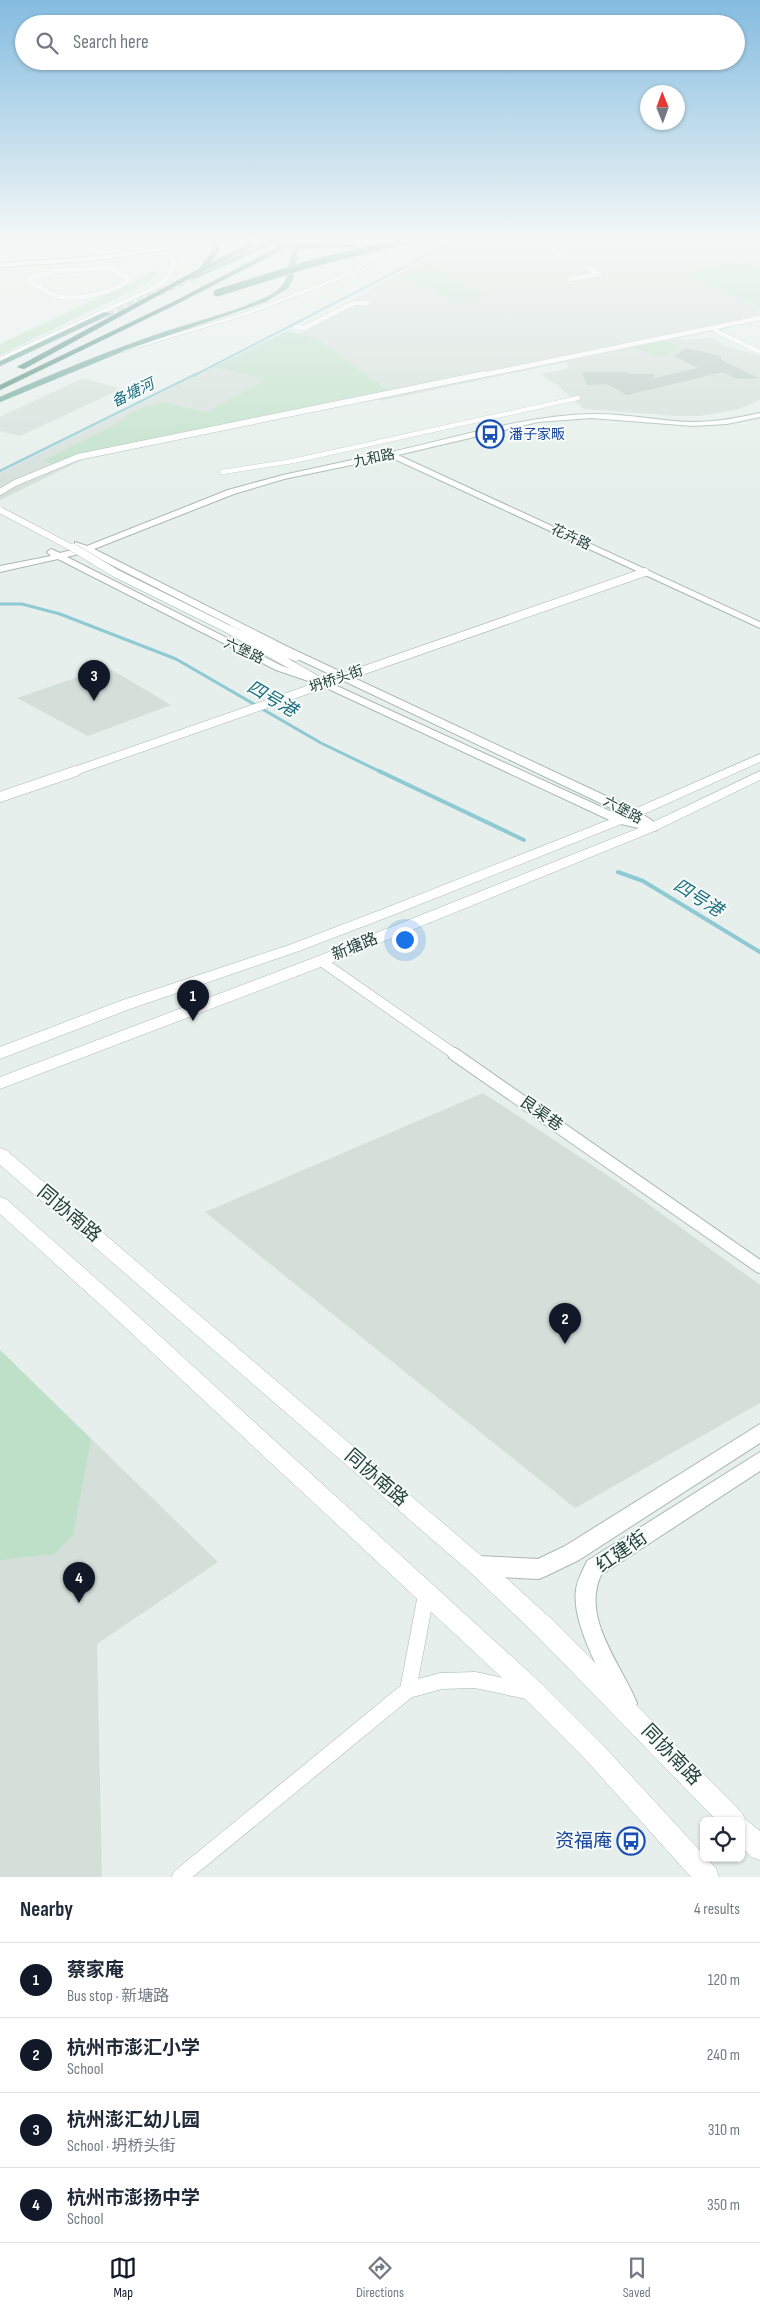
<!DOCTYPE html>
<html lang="en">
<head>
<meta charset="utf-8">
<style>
	:root { --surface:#fff; --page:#f6f6f7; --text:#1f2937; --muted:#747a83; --line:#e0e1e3; --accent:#111827 }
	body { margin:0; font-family:"Sofia Sans Condensed","Noto Sans SC",sans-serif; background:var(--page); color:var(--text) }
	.controls { position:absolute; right:15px; bottom:15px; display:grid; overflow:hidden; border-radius:8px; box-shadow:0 1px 4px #0004 }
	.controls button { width:45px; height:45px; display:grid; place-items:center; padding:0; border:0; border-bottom:1px solid var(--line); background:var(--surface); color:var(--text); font:25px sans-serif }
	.compass { position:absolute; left:640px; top:85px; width:45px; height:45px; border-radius:50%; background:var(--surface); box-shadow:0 1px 4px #0004; rotate:359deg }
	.you { position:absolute; left:404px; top:939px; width:18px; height:18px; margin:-12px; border:4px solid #fff; border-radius:50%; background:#1a73e8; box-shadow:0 0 0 8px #1a73e833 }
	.badge { display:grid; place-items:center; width:32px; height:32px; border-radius:50%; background:var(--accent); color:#fff; font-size:16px; font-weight:700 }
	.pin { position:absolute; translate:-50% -41px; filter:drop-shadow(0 1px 2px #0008) }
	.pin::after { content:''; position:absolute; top:26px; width:18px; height:15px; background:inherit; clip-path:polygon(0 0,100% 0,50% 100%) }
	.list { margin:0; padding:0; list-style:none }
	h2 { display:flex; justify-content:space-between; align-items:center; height:65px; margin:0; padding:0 20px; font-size:21px }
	h2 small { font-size:16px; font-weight:400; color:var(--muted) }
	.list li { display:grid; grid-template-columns:32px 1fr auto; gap:15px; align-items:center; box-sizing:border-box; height:75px; padding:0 20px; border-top:1px solid var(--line) }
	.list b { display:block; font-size:19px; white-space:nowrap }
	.list p { margin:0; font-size:16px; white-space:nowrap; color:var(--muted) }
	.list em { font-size:16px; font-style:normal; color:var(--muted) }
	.icon { flex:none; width:28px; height:28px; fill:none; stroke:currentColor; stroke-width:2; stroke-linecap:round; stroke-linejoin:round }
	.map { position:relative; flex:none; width:760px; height:1877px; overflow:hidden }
	.search { position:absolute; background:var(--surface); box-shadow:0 1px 4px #0004; left:15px; right:15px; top:15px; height:55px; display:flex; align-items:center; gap:12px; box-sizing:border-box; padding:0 18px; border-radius:28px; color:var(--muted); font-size:19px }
	.sheet { height:365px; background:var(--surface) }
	nav { display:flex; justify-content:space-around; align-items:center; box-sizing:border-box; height:70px; border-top:1px solid var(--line); background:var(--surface); font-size:14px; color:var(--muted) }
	nav a { display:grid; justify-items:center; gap:2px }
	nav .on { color:var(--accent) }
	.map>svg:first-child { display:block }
	.built { fill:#d4dfda }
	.green { fill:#bfe0c8 }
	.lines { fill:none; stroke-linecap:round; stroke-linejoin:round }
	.stream-far3 { stroke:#8ec9d4; stroke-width:2 }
	.stream-far2 { stroke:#8ec9d4; stroke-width:2.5 }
	.stream-far1 { stroke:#8ec9d4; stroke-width:3 }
	.stream { stroke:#8ec9d4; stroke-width:4 }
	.building { fill:#bbcac4 }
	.primary-tunnel { stroke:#bfccc8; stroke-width:7; stroke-dasharray:7 4; stroke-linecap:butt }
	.pedestrian-casing { stroke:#a8b8b2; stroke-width:5 }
	.minor-far5-casing { stroke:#a8b8b2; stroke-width:5 }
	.minor-far4-casing { stroke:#a8b8b2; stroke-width:7 }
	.minor-far3-casing { stroke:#a8b8b2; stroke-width:9 }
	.minor-far2-casing { stroke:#a8b8b2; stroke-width:11 }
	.minor-far1-casing { stroke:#a8b8b2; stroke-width:14 }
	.minor-casing { stroke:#a8b8b2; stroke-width:17 }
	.tertiary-casing { stroke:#a8b8b2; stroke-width:2 }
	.secondary-casing { stroke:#a4bbb3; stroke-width:1 }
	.primary-casing { stroke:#c2cac8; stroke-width:1 }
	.trunk-casing { stroke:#c2cac8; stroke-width:1 }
	.pedestrian { stroke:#fff; stroke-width:4.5 }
	.minor-far5 { stroke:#fff; stroke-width:4.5 }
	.minor-far4 { stroke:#fff; stroke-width:6 }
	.minor-far3 { stroke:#fff; stroke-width:8 }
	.minor-far2 { stroke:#fff; stroke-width:10 }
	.minor-far1 { stroke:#fff; stroke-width:12 }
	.minor { stroke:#fff; stroke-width:16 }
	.tertiary { fill:#fff; fill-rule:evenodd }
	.secondary { fill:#fff; fill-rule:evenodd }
	.primary { fill:#6aa596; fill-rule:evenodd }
	.trunk { fill:#4c8a7c; fill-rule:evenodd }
	.minor-bridge-far1-casing { stroke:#a8b8b2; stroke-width:7; stroke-linecap:butt }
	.minor-bridge-casing { stroke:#a8b8b2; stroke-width:9; stroke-linecap:butt }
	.trunk-bridge-casing { stroke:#c2cac8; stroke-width:8; stroke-linecap:butt }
	.minor-bridge-far1 { stroke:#fff; stroke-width:6 }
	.minor-bridge { stroke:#fff; stroke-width:8 }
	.trunk-bridge { stroke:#4c8a7c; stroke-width:7 }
	.labels { text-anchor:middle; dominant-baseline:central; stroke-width:4; stroke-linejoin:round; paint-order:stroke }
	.far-transit-label { font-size:14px; fill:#164399; stroke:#f7fbf9; text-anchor:start }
	.far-street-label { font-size:14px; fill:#24423a; stroke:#f7fbf9 }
	.far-water-label { font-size:15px; font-style:italic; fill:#1c6f80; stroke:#f7fbf9 }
	.street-label { font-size:16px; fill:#24423a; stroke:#f7fbf9 }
	.water-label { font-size:18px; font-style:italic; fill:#1c6f80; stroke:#f7fbf9 }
	.near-street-label { font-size:19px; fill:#24423a; stroke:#f7fbf9 }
	.near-transit-label { font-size:19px; fill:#164399; stroke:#f7fbf9; text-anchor:end }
</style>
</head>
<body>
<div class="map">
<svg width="760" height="1877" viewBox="0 0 760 1877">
	<rect width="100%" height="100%" fill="#e6efeb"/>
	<path class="built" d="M499 238H760V321L677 339 684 340 712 338 726 346 760 356V400L739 409 700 416H678L584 409 556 384 540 374 568 369 567 362 380 401 375 398 82 460 0 500V473L287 331 300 334 380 284 450 247Z
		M83 378 121 389 20 436 0 431V417Z
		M107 667 171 705 88 736 17 698Z
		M483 1093 619 1183 760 1285V1403L575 1508 205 1212Z
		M0 1350 218 1562 97 1644 102 1877H0Z"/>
	<path class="green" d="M742 262 760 268V307L682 273Z
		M427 264 483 295 454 301 433 289 399 279Z
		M157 270 156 276 146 284 0 355V344Z
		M287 331 319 340 390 392 300 408 60 465 43 461 128 418 125 416 147 405 151 406 162 401 206 412 262 382 253 376 214 367Z
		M663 341 680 346C660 361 657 358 635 347Z
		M0 1350 91 1439 73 1535 55 1554 0 1560Z"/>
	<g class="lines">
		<path class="stream-far3" d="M193 376 461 238"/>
		<path class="stream-far2" d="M0 471 196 374"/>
		<path class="stream-far1" d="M0 604H22L60 614 176 659 321 743 381 772"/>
		<path class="stream" d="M379 771 524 840
			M618 872 643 881 760 952"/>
	</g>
	<path class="building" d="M686 348 721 356V360L759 378 737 379 723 372 627 395 607 384 587 385 582 372H627L631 374H654V378L698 368 674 356Z"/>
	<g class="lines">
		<path class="primary-tunnel" d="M107 314 193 278"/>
		<g class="pedestrian-casing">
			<path id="pedestrian" d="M222 472 293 461 578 398"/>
		</g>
		<g class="minor-far5-casing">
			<path id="minor-far5" d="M533 238 560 253
				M108 268 116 269 117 273 127 277 128 280C115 293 75 301 57 296 48 293 40 287 32 283L30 278 55 271Z
				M570 279 599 274 587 268
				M296 327 304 328 354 303H367
				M716 331 760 352
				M478 376 760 318"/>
		</g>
		<g class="minor-far4-casing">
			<path id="minor-far4" d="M0 492 15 483 78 457 484 374"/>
		</g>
		<g class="minor-far3-casing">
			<path id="minor-far3" d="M296 657 265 646 228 629 321 682
				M72 772 645 572"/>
		</g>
		<g class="minor-far2-casing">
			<path id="minor-far2" d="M0 797 76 771
				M321 961 456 1055"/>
		</g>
		<g class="minor-far1-casing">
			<path id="minor-far1" d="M454 1054 760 1267"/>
		</g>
		<g class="minor-casing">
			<path id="minor" d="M426 1595 408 1690 441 1681 475 1680 527 1691
				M180 1877 408 1690"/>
		</g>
		<g class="tertiary-casing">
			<path id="tertiary" d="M170 246 172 249 90 261 0 267V263L90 257Z
				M760 413V417L727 424 693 426 591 418 538 422 398 455 760 622V628L390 457 284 479 234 494 94 549 288 647 638 811 657 824 659 827 657 830 653 831 616 823 320 685 276 670 58 559 0 572V566L51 556 47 552 51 549 60 553 79 548 75 546V542L87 546 228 490 283 475 384 453 388 451 391 452C457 438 522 416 590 414 624 413 658 421 692 422 715 422 738 418 760 413ZM86 552 281 651 634 819 623 817 326 681 282 666 67 557Z
				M760 1424V1443L579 1560 546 1576 539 1579 479 1576 472 1573 469 1566 472 1559 479 1556 538 1559 565 1546Z
				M760 1452V1471L601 1575C581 1618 621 1664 637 1703L634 1710 627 1713 620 1710C604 1681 571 1623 576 1590 577 1580 583 1570 587 1561Z"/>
		</g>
		<g class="secondary-casing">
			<path id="secondary" d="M164 238H170C178 262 181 271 160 287L0 362V357L156 285C175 269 172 260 164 238Z
				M441 238H450L247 315 123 352 118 351 243 313Z
				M760 754V762L624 823 393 915 299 951 130 1009 0 1059V1047L120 1001 289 945 383 909 616 817Z
				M760 771V780L657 830 326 965 0 1089V1077L316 957 649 824Z
				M0 1148 6 1150 485 1559 555 1622 742 1813 745 1819 760 1831V1860L751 1857 741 1846V1821H717L539 1638 471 1573 0 1165Z
				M0 1197 6 1199 126 1305 543 1685 601 1743 704 1855V1858H706L716 1868 719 1877H691L585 1759 527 1701 114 1317 0 1214Z"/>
		</g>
		<g class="primary-casing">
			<path id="primary" d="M276 238H285L195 279 190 278Z
				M305 238H313L298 251 293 279 288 288 265 302 126 350 0 402V397C54 373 108 351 164 332 199 320 238 312 272 294 300 278 278 255 305 238Z
				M104 312 111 314 0 366V361Z"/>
		</g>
		<g class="trunk-casing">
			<path id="trunk" d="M206 238H213L220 248 211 263 261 238H270L194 276 24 369 17 367 199 269 214 248Z
				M296 238H305L177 304 0 390V385L173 302Z"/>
		</g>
		<use href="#pedestrian" class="pedestrian"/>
		<use href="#minor-far5" class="minor-far5"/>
		<use href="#minor-far4" class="minor-far4"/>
		<use href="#minor-far3" class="minor-far3"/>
		<use href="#minor-far2" class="minor-far2"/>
		<use href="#minor-far1" class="minor-far1"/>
		<use href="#minor" class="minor"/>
		<use href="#tertiary" class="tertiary"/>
		<use href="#secondary" class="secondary"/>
		<use href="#primary" class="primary"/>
		<use href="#trunk" class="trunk"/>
		<g class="minor-bridge-far1-casing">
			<path id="minor-bridge-far1" d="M0 510 76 550"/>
		</g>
		<g class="minor-bridge-casing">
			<path id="minor-bridge" d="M74 548 115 573 228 629"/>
		</g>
		<g class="trunk-bridge-casing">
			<path id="trunk-bridge" d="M245 238 302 245 355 243
				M217 293 313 263 412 239"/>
		</g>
		<use href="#minor-bridge-far1" class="minor-bridge-far1"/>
		<use href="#minor-bridge" class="minor-bridge"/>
		<use href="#trunk-bridge" class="trunk-bridge"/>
	</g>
	<linearGradient id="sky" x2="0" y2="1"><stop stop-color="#84bce0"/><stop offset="0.48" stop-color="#f4f8f6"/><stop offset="1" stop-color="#f4f8f6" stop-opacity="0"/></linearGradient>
	<rect width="760" height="501" fill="url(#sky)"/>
	<defs>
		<g id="bus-ring" transform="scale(1.4375)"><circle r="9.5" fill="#f7fbf9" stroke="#1a4fb4" stroke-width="1.5"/><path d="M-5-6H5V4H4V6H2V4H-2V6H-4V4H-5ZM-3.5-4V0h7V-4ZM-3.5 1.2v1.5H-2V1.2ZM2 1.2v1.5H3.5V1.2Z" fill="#1a4fb4"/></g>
	</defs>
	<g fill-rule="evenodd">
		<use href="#bus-ring" x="490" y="434"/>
		<use href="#bus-ring" x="631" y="1841"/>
	</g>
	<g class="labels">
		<g class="far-transit-label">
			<text x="509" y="434">潘子家畈</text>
		</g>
		<g class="far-street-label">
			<text transform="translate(374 458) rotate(-12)">九和路</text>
			<text transform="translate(571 537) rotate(25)">花卉路</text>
			<text transform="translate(244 651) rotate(25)">六堡路</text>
			<text transform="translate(336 679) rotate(-19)">坍桥头街</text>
			<text transform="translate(623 810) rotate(28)">六堡路</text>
		</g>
		<g class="far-water-label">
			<text transform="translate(133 393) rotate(-26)">备塘河</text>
		</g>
		<g class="street-label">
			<text transform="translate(355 947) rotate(-22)">新塘路</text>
			<text transform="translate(541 1114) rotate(35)">艮渠巷</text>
		</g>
		<g class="water-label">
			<text transform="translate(272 699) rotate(30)">四号港</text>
			<text transform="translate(698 898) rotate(32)">四号港</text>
		</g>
		<g class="near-street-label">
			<text transform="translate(69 1214) rotate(40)">同协南路</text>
			<text transform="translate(376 1478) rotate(41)">同协南路</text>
			<text transform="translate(622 1552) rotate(-35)">红建街</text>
			<text transform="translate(671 1755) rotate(46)">同协南路</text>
		</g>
		<g class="near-transit-label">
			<text x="612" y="1841">资福庵</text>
		</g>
	</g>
</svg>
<div class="controls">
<button><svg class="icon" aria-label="locate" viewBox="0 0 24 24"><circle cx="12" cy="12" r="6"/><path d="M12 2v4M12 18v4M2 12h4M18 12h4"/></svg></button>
</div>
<svg class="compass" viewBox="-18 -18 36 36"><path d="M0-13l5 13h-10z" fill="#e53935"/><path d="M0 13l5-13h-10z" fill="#747a83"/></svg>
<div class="you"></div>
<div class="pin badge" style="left:193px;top:1021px">1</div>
<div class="pin badge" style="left:565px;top:1344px">2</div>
<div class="pin badge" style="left:94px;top:701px">3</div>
<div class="pin badge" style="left:79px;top:1603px">4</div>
<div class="search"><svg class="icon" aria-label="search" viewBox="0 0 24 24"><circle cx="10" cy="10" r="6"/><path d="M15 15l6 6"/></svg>Search here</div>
</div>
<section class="sheet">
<h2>Nearby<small>4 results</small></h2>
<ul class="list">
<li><span class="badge">1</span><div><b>蔡家庵</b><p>Bus stop · 新塘路</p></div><em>120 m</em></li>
<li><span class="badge">2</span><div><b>杭州市澎汇小学</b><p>School</p></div><em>240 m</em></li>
<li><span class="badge">3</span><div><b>杭州澎汇幼儿园</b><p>School · 坍桥头街</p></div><em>310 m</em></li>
<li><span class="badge">4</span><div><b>杭州市澎扬中学</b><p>School</p></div><em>350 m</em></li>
</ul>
</section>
<nav>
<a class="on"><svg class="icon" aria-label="map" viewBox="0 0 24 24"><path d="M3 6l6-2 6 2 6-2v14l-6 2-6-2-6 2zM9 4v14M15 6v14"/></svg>Map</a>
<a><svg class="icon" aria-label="directions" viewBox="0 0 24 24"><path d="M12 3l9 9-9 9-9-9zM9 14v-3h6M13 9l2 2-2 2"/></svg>Directions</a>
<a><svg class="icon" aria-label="saved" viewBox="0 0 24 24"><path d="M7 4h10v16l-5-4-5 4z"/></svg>Saved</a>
</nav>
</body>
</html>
